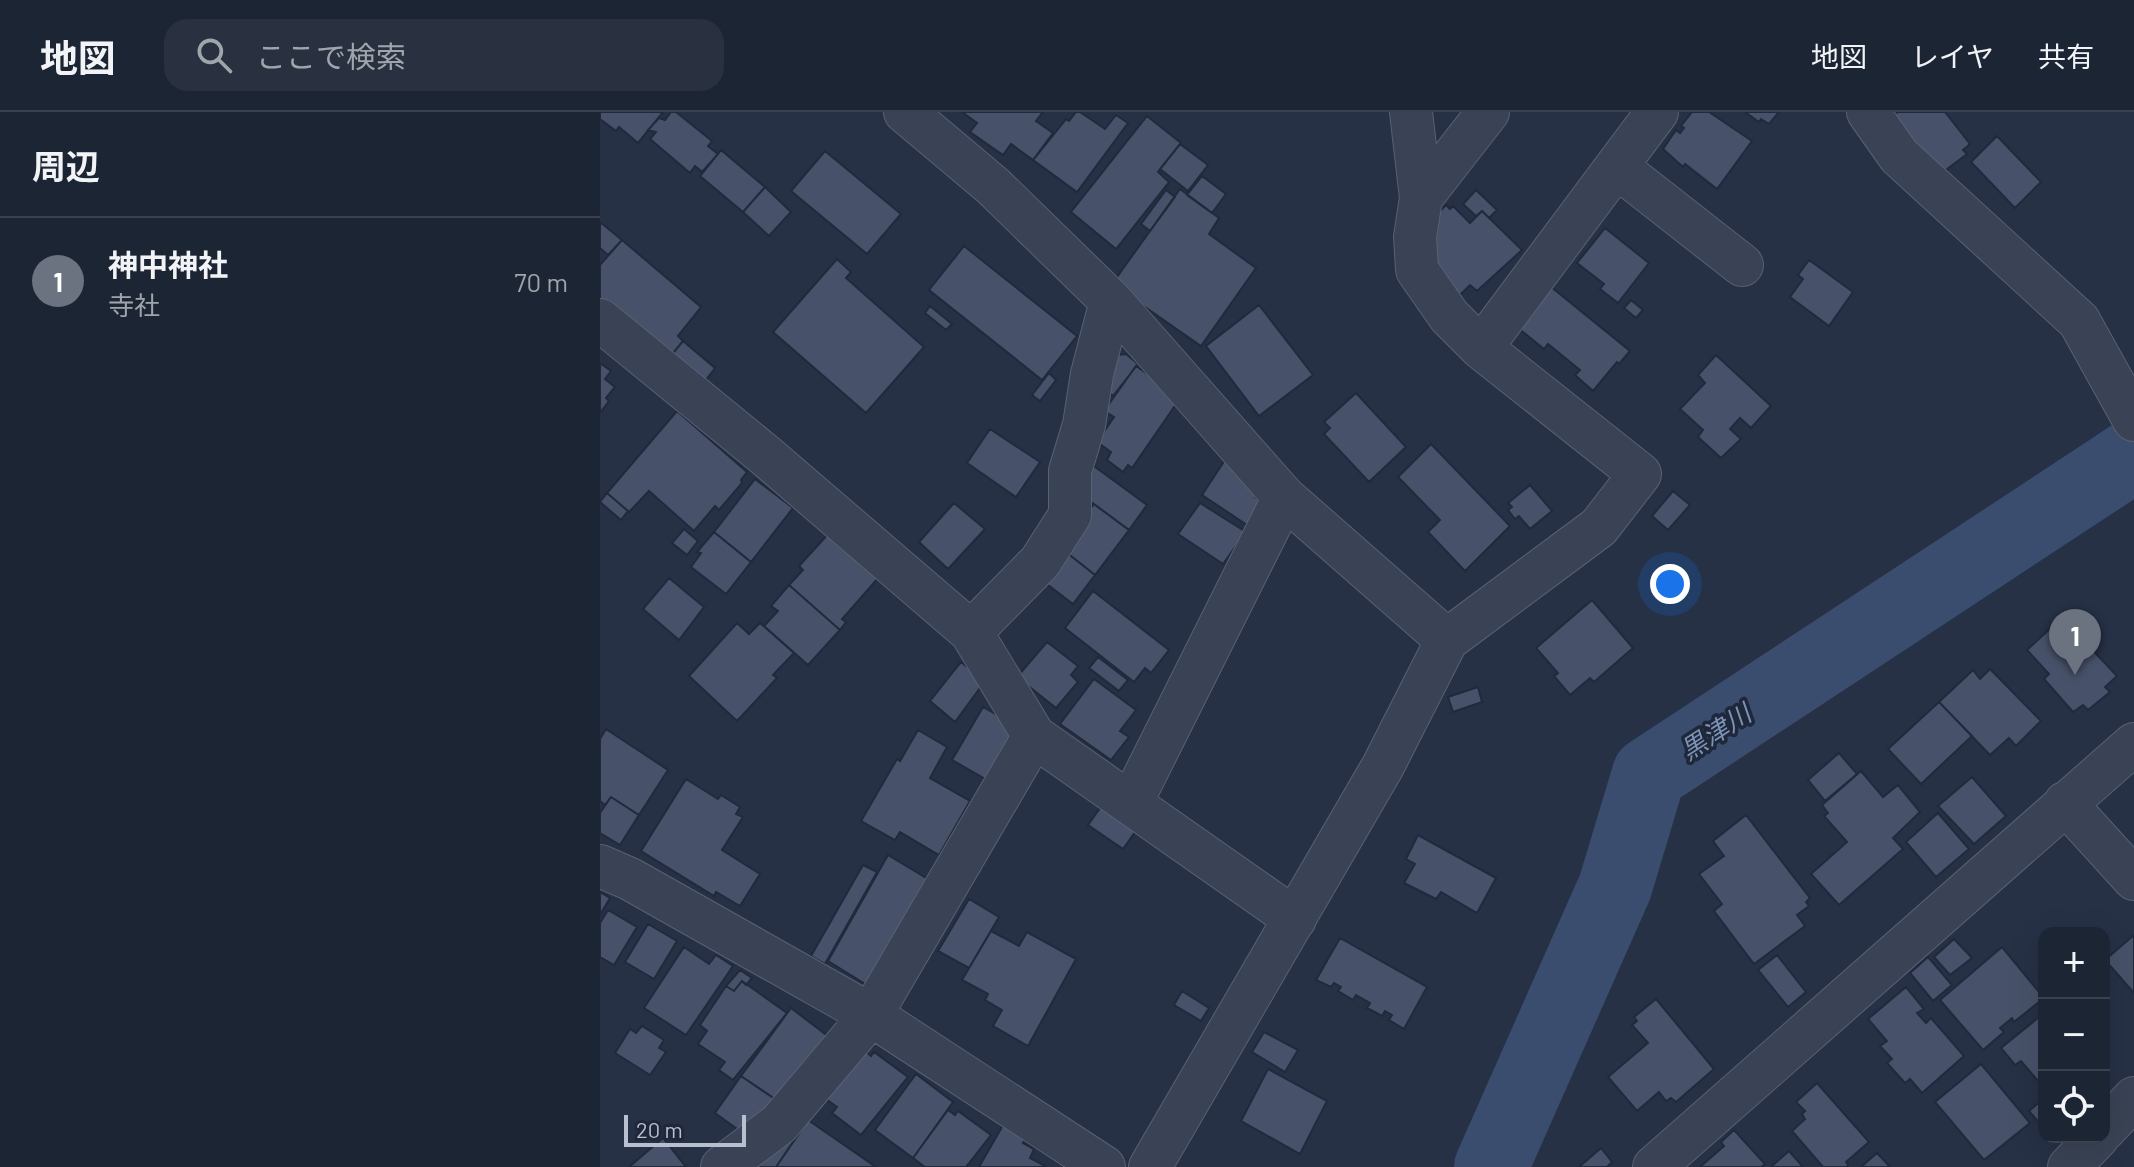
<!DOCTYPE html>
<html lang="ja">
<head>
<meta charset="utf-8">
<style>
	:root { --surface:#1c2534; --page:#293140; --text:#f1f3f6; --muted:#a0a5ac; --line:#3a424f; --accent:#95b2f1 }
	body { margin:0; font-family:Barlow,"Noto Sans JP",sans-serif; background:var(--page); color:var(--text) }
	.controls { position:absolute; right:24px; bottom:24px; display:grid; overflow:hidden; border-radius:16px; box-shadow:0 8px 32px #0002 }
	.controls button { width:72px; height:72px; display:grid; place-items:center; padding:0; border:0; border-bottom:2px solid var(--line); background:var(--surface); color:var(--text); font:40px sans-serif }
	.scale { position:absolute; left:24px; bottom:20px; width:122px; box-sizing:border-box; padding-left:8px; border:4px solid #b8bfce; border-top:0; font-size:22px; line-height:28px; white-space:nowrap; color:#b8bfce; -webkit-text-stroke:6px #1f283a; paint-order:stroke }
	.you { position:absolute; left:1070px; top:472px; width:28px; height:28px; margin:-20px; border:6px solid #fff; border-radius:50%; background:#1a73e8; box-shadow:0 0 0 12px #1a73e833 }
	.badge { display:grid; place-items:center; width:52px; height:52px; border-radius:50%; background:var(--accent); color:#fff; font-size:26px; font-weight:700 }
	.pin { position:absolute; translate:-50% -66px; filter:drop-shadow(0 2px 4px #0008) }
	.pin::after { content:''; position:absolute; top:42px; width:28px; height:24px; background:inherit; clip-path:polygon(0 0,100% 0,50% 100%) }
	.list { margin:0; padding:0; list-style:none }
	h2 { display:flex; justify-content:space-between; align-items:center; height:104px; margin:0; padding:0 32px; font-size:34px }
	h2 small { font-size:26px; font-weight:400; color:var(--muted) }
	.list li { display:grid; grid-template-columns:52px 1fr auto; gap:24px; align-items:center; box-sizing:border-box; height:128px; padding:0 32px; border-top:2px solid var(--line) }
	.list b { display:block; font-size:30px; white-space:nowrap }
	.list p { margin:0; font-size:26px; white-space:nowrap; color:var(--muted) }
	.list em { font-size:26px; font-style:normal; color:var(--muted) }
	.icon { flex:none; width:44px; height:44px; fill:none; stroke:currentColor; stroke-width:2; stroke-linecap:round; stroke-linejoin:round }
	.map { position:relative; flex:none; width:1534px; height:1055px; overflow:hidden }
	header { display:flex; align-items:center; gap:48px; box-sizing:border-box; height:112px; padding:0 40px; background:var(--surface); border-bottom:2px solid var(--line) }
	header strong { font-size:38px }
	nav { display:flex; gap:44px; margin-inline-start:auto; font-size:28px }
	.search { width:560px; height:72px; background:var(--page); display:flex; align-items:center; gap:20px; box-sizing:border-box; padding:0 28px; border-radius:24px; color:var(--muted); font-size:30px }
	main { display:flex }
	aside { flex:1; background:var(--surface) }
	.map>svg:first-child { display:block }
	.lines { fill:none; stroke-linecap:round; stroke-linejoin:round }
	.river { stroke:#3a4d6f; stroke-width:74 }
	.building { fill:#47526a; stroke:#212a3c; stroke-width:2 }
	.street-casing { stroke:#596172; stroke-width:44 }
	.street { stroke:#3a4355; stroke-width:42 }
	.labels { text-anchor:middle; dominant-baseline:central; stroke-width:7; stroke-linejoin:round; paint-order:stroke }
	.water-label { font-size:26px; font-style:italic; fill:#7d92b7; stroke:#1f283a }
</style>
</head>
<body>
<header>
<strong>地図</strong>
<div class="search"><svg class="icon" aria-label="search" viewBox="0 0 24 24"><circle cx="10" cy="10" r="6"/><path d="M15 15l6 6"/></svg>ここで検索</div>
<nav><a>地図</a><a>レイヤ</a><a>共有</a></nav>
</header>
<main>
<aside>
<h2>周辺<small></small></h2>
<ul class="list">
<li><span class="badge" style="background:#6b7280">1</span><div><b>神中神社</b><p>寺社</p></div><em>70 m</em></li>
</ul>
</aside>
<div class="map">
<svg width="1534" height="1055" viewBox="0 0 1534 1055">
	<rect width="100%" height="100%" fill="#263146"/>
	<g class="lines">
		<path class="river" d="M891 1055 1015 775 1049 662 1534 343"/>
	</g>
	<path class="building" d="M0 0H63L38 31 19 15 16 19 0 7Z
		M71 0H76L112 29 108 34 118 42 102 60 95 54 90 61 50 27 56 20 48 18 59 6 65 8Z
		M362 0H443L436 9 453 21 433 48 411 32 403 43 370 20 377 11Z
		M476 0H480L505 17 516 3 528 11 477 80 433 48 466 7 469 9Z
		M1092 0H1109L1152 29 1117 77 1085 52 1083 55 1063 37 1076 18 1080 21 1084 16 1081 14Z
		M1145 0H1179L1169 12 1161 7 1159 10Z
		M1298 0H1345L1370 32 1363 38 1367 42 1338 64 1292 4Z
		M547 4 581 31 558 60 569 70 516 137 471 100Z
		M1397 24 1441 70 1415 96 1371 50Z
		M580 32 608 53 588 79 560 57Z
		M121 38 165 75 143 100 100 64Z
		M225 39 301 102 267 142 191 79Z
		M602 64 626 82 612 101 587 83Z
		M165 75 191 100 169 124 143 100Z
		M580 77 619 106 609 122 656 156 601 234 512 172Z
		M566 78 575 85 550 119 541 112Z
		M876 78 897 98 889 106 882 99 876 104 863 92Z
		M846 93 850 97 853 94 870 111 882 99 922 138 877 179 870 173 860 183 822 145 825 114Z
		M0 110 22 128 8 143 0 136Z
		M1005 116 1049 151 1018 191 1000 177 1004 172 977 151Z
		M22 128 101 195 78 224 83 229 66 250 0 199V153Z
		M364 134 477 224 442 268 329 178Z
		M237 147 251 160 246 166 324 235 266 301 173 220Z
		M1209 148 1253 180 1229 214 1190 185 1203 167 1198 163Z
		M945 170 1030 239 1019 252 1017 250 993 279 975 263 980 258 948 232 944 237 913 212Z
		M1031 188 1043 198 1036 206 1024 196Z
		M659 193 713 263 659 304 606 234Z
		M330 194 352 212 346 218 325 201Z
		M83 229 115 256 99 277 66 250Z
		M526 242 538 252 513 284 506 278 510 244Z
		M1116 243 1171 294 1151 316 1140 306 1130 317 1141 327 1121 346 1098 325 1103 318 1080 297 1105 271 1098 263Z
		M0 251 11 259 5 267 15 275 6 286 9 289 0 301Z
		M536 254 581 285 532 356 528 353 523 360 507 348 511 340 497 330 514 305 504 299Z
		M449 261 456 268 440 289 432 283Z
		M756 281 806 335 769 370 724 322 730 316 724 310Z
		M77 299 147 360 141 368 142 371 119 398 115 394 94 419 49 379 29 400 7 381Z
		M390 317 440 350 416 385 367 351Z
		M831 332 910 414 865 459 828 420 840 408 798 365Z
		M625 348 662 372 655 385 663 390 647 413 602 383Z
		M491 352 547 393 529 418 483 384Z
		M155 367 193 396 151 450 114 420Z
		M930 373 952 399 930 417 919 404 915 407 908 398 912 395 908 391Z
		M1073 379 1090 393 1068 418 1052 404Z
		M7 381 28 399 21 408 0 390Z
		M354 391 385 417 348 457 319 430Z
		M600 391 646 420 623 452 578 422Z
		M494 392 529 418 495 463 461 436Z
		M84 417 98 429 87 443 72 431Z
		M114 420 151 450 126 482 91 455 101 441 97 440Z
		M230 420 280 464 242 507 246 510 240 518 189 473 203 458 199 454Z
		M461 436 495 463 473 492 439 466Z
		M69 466 104 495 79 528 43 497Z
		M189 473 240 518 208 553 164 514 178 499 171 494Z
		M493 479 569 538 551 561 545 556 534 570 465 516Z
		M992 488 1033 536 994 570 990 566 970 583 954 564 958 561 936 536Z
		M137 511 149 522 160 511 194 541 173 563 177 566 137 609 89 564Z
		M1456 511 1478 536 1486 531 1517 564 1505 575 1510 580 1488 598 1483 593 1473 600 1444 567 1449 562 1427 538Z
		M447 530 478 554 471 563 478 570 456 596 417 565Z
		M498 545 528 568 519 579 489 556Z
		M361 550 385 569 355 610 330 589Z
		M1390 557 1441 609 1416 634 1409 626 1390 643 1339 590 1373 558 1380 567Z
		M494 567 536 598 520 619 529 625 511 648 460 612Z
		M878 575 882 590 853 600 848 585Z
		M1339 590 1372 624 1321 672 1288 637Z
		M383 595 417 614 387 668 352 648Z
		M6 617 68 658 39 703 11 685 5 693 0 689V627Z
		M318 618 347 635 330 666 370 689 339 743 300 720 295 728 261 709 297 647 300 649Z
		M1239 641 1257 662 1225 689 1208 668Z
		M1261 659 1283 685 1298 673 1320 700 1293 726 1303 737 1239 793 1211 762 1247 730 1224 704 1228 701 1222 693Z
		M1372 665 1406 704 1374 732 1338 694Z
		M86 667 118 687 121 683 140 695 136 702 143 705 122 738 160 762 140 794 116 780 114 784 41 739Z
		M11 685 39 703 20 733 0 721V701Z
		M505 689 540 713 523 737 488 713Z
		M1338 701 1369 737 1336 765 1306 730Z
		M1146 703 1210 786 1206 790 1209 794 1197 803 1205 814 1154 852 1114 799 1122 792 1099 762 1124 744 1113 729Z
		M818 723 896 766 877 801 841 780 836 787 804 771 815 752 806 747Z
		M288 743 336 772 275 878 228 849Z
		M263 753 277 760 225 852 211 844Z
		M0 780 10 786 0 803Z
		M369 787 399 805 369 856 338 839Z
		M8 798 37 815 14 853 0 845V811Z
		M48 812 77 829 54 867 25 850Z
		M391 819 419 834 427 820 476 847 428 934 393 914 402 898 385 888 388 882 362 868Z
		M1534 823V881L1505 848Z
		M740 826 827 875 804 917 789 908 792 903 785 899 782 904 767 896 770 891 756 883 753 888 738 879 741 875 734 871 731 875 716 868Z
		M1354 827 1372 846 1350 863 1334 845Z
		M84 835 109 852 116 843 133 854 86 923 44 896Z
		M1402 835 1444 886 1414 910 1412 906 1400 916 1404 920 1383 938 1340 888Z
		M1177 843 1206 880 1188 895 1158 858Z
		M1328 845 1352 873 1333 889 1310 861Z
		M140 858 152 866 146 873 142 869 134 879 126 874Z
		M142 869 187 901 133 968 119 958 125 950 98 932 107 919 100 913 126 874 134 879Z
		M1306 875 1324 897 1317 901 1326 911 1331 906 1364 944 1322 981 1310 967 1305 971 1287 951 1292 947 1280 934 1287 929 1268 907Z
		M582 879 609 896 601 909 574 893Z
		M1056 887 1114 957 1076 990 1071 986 1066 989 1059 980 1037 999 1008 965 1048 931 1032 913 1037 909 1034 905Z
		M191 896 233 928 182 992 141 964Z
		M1444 901V976L1421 949 1415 953 1401 936Z
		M42 914 64 928 59 936 66 940 50 963 15 941 30 917 36 921Z
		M664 920 698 938 685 960 652 940Z
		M262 936 271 944 274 940 308 965 261 1023 232 1001 237 995 223 985Z
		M1381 952 1430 1011 1384 1048 1335 990Z
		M668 957 727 989 700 1042 641 1009Z
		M316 962 353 990 313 1046 275 1018Z
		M141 964 175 987 147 1024 115 1001Z
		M1217 971 1269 1030 1246 1050 1248 1053 1247 1055H1223L1192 1019 1205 1007 1202 1002 1205 999 1196 990Z
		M1443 987 1444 989V1016L1429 999Z
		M348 998 355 1003 358 999 391 1023 366 1055H325L313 1046Z
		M208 1008 276 1055H176Z
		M406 1008 428 1021 423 1031 434 1037 430 1046 447 1055H379Z
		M207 1010 176 1055H156Z
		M1134 1018 1165 1052 1161 1055H1100L1124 1034 1121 1030Z
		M63 1026 86 1055H29Z
		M1001 1036 1012 1050 1007 1055H979Z
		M1189 1039 1203 1055H1171Z
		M1277 1041 1290 1055H1261Z"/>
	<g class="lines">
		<g class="street-casing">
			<path id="street" d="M305 0 393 74 511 189 684 385 847 528 783 654 550 1055
				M811 0 821 86 815 125 817 158 849 204 881 236 1040 362 999 415 847 528
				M1268 0 1299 44 1479 209 1534 308
				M1017 55 1142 153
				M821 86 888 0
				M0 208 165 343 371 520 434 624 695 807
				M881 236 1057 0
				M371 520 440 450 470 403V359L484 313 492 262 511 189
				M531 691 684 385
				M1465 691 1534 767
				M0 754 30 767 271 903 504 1055
				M1504 1018 1534 986
				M122 1055 179 1012 271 903 434 624
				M1054 1055 1534 632
				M1469 1055 1498 1025"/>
		</g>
		<use href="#street" class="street"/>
	</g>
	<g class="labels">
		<g class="water-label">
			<text transform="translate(1115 619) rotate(-33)">黒津川</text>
		</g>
	</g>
</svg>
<div class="controls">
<button>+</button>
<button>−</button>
<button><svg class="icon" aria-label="locate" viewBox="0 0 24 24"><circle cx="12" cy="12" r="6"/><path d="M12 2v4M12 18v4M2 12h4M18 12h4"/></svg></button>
</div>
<div class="scale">20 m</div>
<div class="you"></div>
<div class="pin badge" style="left:1475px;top:563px;background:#6b7280">1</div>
</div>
</main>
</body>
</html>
